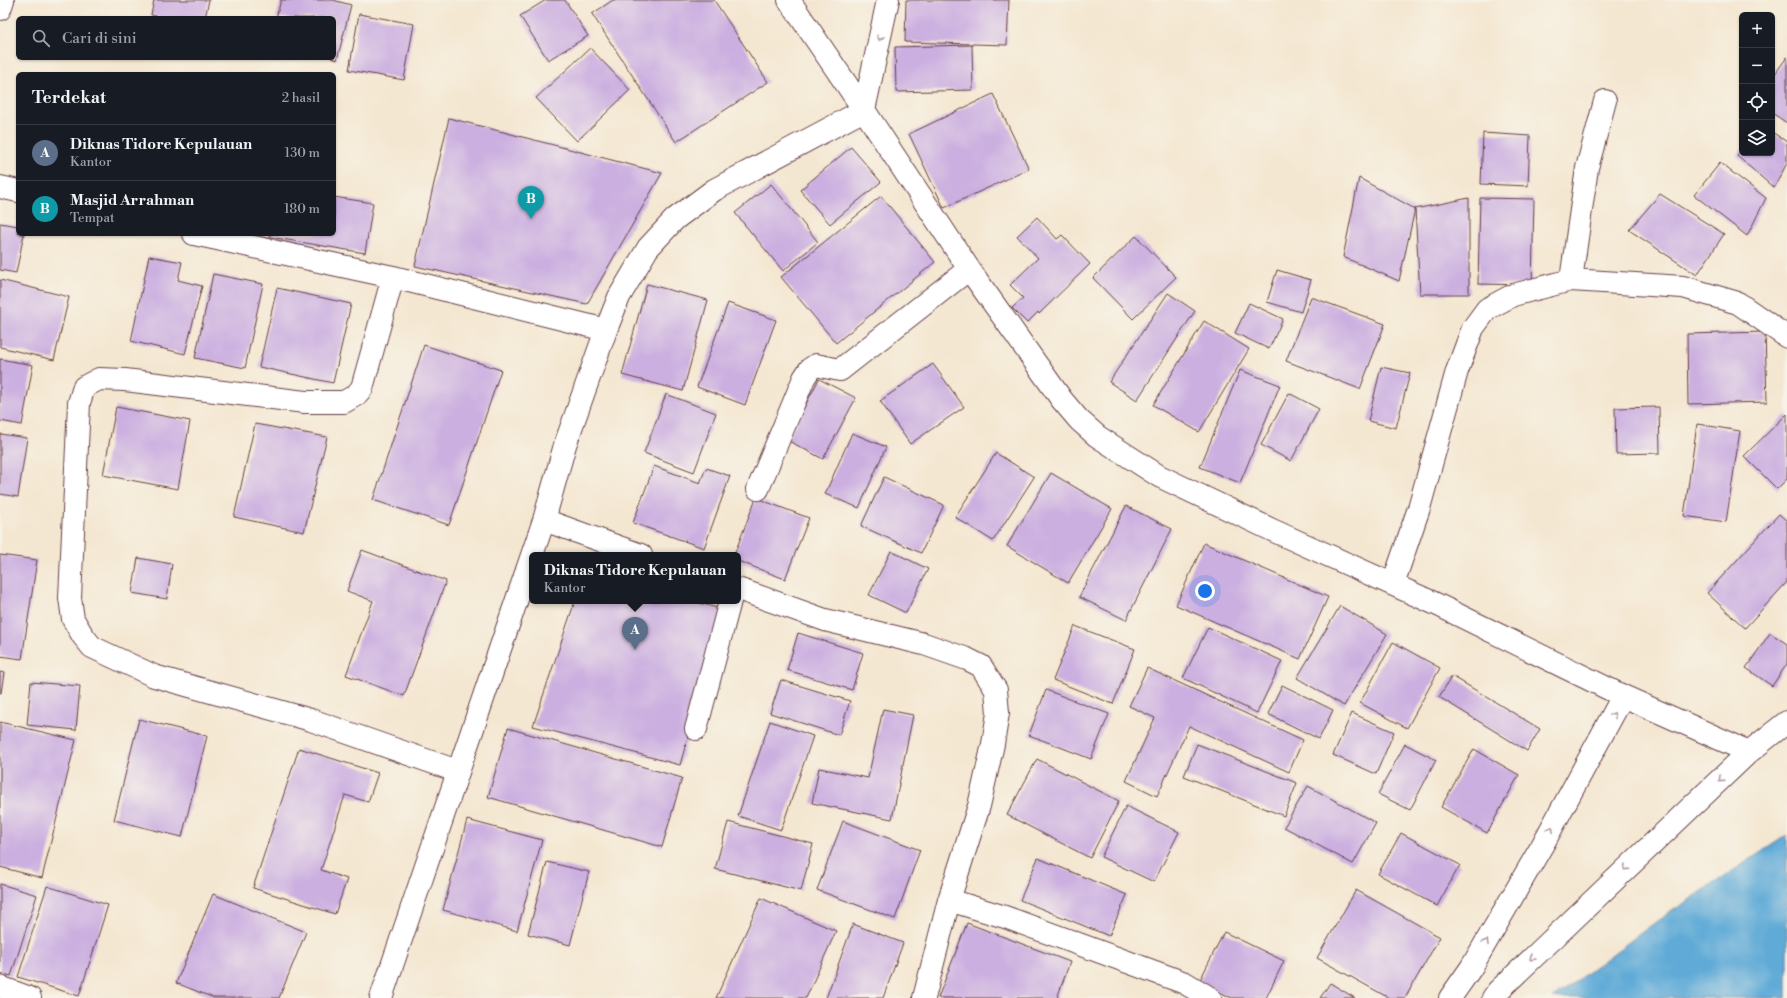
<!DOCTYPE html>
<html lang="id">
<head>
<meta charset="utf-8">
<style>
	:root { --surface:#171b24; --page:#20242c; --text:#f1f3f6; --muted:#9ea1a6; --line:#363941; --accent:#7c3aed }
	body { margin:0; font-family:"Libre Bodoni",serif; background:var(--page); color:var(--text) }
	.controls { position:absolute; right:12px; top:12px; display:grid; overflow:hidden; border-radius:6px; box-shadow:0 1px 3px #0004 }
	.controls button { width:36px; height:36px; display:grid; place-items:center; padding:0; border:0; border-bottom:1px solid var(--line); background:var(--surface); color:var(--text); font:20px sans-serif }
	.you { position:absolute; left:1205px; top:591px; width:14px; height:14px; margin:-10px; border:3px solid #fff; border-radius:50%; background:#1a73e8; box-shadow:0 0 0 6px #1a73e833 }
	.badge { display:grid; place-items:center; width:26px; height:26px; border-radius:50%; background:var(--accent); color:#fff; font-size:13px; font-weight:700 }
	.pin { position:absolute; translate:-50% -33px; filter:drop-shadow(0 1px 2px #0008) }
	.pin::after { content:''; position:absolute; top:21px; width:14px; height:12px; background:inherit; clip-path:polygon(0 0,100% 0,50% 100%) }
	.popup { position:absolute; left:529px; top:552px; width:212px; height:52px; box-sizing:border-box; display:grid; place-content:center; border-radius:6px; background:var(--surface); filter:drop-shadow(0 1px 3px #0005); font-size:13px; white-space:nowrap; color:var(--muted) }
	.popup b { font-size:15px; color:var(--text) }
	.popup::after { content:''; position:absolute; left:50%; top:100%; margin-left:-8px; border:8px solid transparent; border-top-color:var(--surface) }
	.list { margin:0; padding:0; list-style:none }
	h2 { display:flex; justify-content:space-between; align-items:center; height:52px; margin:0; padding:0 16px; font-size:17px }
	h2 small { font-size:13px; font-weight:400; color:var(--muted) }
	.list li { display:grid; grid-template-columns:26px 1fr auto; gap:12px; align-items:center; box-sizing:border-box; height:56px; padding:0 16px; border-top:1px solid var(--line) }
	.list b { display:block; font-size:15px; white-space:nowrap }
	.list p { margin:0; font-size:13px; white-space:nowrap; color:var(--muted) }
	.list em { font-size:13px; font-style:normal; color:var(--muted) }
	.icon { flex:none; width:22px; height:22px; fill:none; stroke:currentColor; stroke-width:2; stroke-linecap:round; stroke-linejoin:round }
	.map { position:relative; flex:none; width:1787px; height:998px; overflow:hidden }
	.search { position:absolute; background:var(--surface); box-shadow:0 1px 3px #0004; left:16px; top:16px; width:320px; height:44px; display:flex; align-items:center; gap:10px; box-sizing:border-box; padding:0 14px; border-radius:6px; color:var(--muted); font-size:15px }
	.panel { position:absolute; background:var(--surface); box-shadow:0 1px 3px #0004; left:16px; top:72px; width:320px; height:164px; border-radius:6px }
	.map>svg:first-child { display:block }
	.water { fill:#5faad7; stroke:#546481 }
	.building { fill:#cbafe0 }
	.lines { fill:none; stroke-linecap:round; stroke-linejoin:round }
	.street-casing { stroke:#643d44; stroke-width:24 }
	.secondary-casing { stroke:#643d44; stroke-width:24 }
	.highway-casing { stroke:#643d44; stroke-width:24 }
	.street { stroke:#fff; stroke-width:22 }
	.secondary { stroke:#fff; stroke-width:22 }
	.highway { stroke:#fff; stroke-width:22 }
	.oneway { stroke:#ae9aa0 }
</style>
</head>
<body>
<div class="map">
<svg width="1787" height="998" viewBox="0 0 1787 998">
	<rect width="100%" height="100%" fill="#f7f3e8"/>
	<filter id="ink" filterUnits="userSpaceOnUse"><feTurbulence type="fractalNoise" baseFrequency=".025" numOctaves="2"/><feDisplacementMap in="SourceGraphic" scale="8" xChannelSelector="R" yChannelSelector="G"/><feConvolveMatrix kernelMatrix="1 2 1 2 8 2 1 2 1" color-interpolation-filters="sRGB"/></filter>
	<filter id="wash" filterUnits="userSpaceOnUse"><feTurbulence type="fractalNoise" baseFrequency=".012" numOctaves="4" result="noise"/><feDisplacementMap in="SourceGraphic" scale="16" xChannelSelector="R" yChannelSelector="G"/><feGaussianBlur stdDeviation="0.9" result="paint"/><feColorMatrix in="noise" values="0 0 0 0 0 0 0 0 0 0 0 0 0 0 0 0 0 1.4 0 .05"/><feComposite in="paint" operator="in"/></filter>
	<g filter="url(#wash)">
		<rect width="100%" height="100%" fill="#f4e7d1"/>
		<path class="water" d="M1787 835V998H1553L1657 921Z"/>
		<g id="blocks">
			<path class="building" d="M154 0H209L205 18H166L151 15Z
				M281 0H333L351 5 337 60 331 58H334V18H276Z
				M546 0H565L588 36 548 60 520 16Z
				M613 0H714L768 82 676 142 592 14Z
				M906 0H1009L1007 45 905 42Z
				M359 14 414 24 404 80 349 70Z
				M972 45 973 90 896 92 895 47Z
				M590 48 630 90 577 141 536 98Z
				M1787 57V123L1772 113V78Z
				M993 94 1029 169 944 208 909 134Z
				M449 118 662 173 587 304 415 266Z
				M1772 132 1787 142V163L1774 188 1737 156 1742 147V153H1772Z
				M1483 133 1530 136 1528 186 1481 184Z
				M851 147 881 182 830 224 800 190Z
				M1720 163 1766 198 1747 236 1694 195Z
				M1359 178 1415 209 1399 281 1343 257Z
				M771 184 818 242 783 271 735 213Z
				M1660 194 1724 234 1697 275 1629 230Z
				M881 196 935 262 836 343 781 277Z
				M334 197 373 203 365 253 270 237V234H334Z
				M1469 198V294H1420L1415 209Z
				M1480 198 1534 199 1532 285 1478 284Z
				M1037 217 1057 239 1062 235 1090 264 1039 314 1038 312 1027 323 1012 308 1023 298 1010 285 1038 258 1017 236Z
				M0 223 18 226V234H24L16 273 0 270Z
				M1136 236 1176 277 1133 319 1093 278Z
				M149 256 182 262 178 280 202 286 185 354 131 341Z
				M1277 270 1311 280 1301 312 1267 302Z
				M213 274 263 284 245 368 195 358Z
				M0 280 69 297 54 360 0 347Z
				M647 284 708 300 683 391 622 375Z
				M277 288 351 304 333 383 259 367Z
				M1168 293 1195 311 1137 400 1109 382Z
				M1311 297 1385 324 1360 389 1286 361Z
				M728 303 776 320 745 405 697 387Z
				M1249 303 1283 319 1269 349 1235 333Z
				M1204 321 1249 349 1199 432 1153 405Z
				M1765 332 1767 402 1688 404 1687 334Z
				M424 345 501 370 449 525 373 500Z
				M0 359 33 365 22 425 0 421Z
				M933 364 964 407 910 444 880 401Z
				M1381 367 1410 373 1396 428 1368 421Z
				M1240 370 1280 385 1240 483 1200 467Z
				M819 379 856 398 823 459 787 440Z
				M1289 393 1319 409 1291 461 1261 445Z
				M666 394 716 413 694 472 644 453Z
				M116 407 190 421 178 489 103 475Z
				M1659 407 1660 453 1616 454 1615 408Z
				M1787 414V479L1777 489 1744 456Z
				M255 424 327 437 304 532 234 517Z
				M1697 424 1740 431 1726 522 1684 516Z
				M852 433 886 447 859 508 825 494Z
				M0 434 27 438 18 497 0 494Z
				M996 453 1034 477 993 541 955 517Z
				M654 466 700 483 706 468 730 476 704 548 633 523Z
				M1051 473 1112 509 1068 583 1007 546Z
				M884 477 944 505 921 553 861 526Z
				M756 498 809 518 785 579 738 561V555H734Z
				M1126 506 1172 529 1126 620 1079 597Z
				M1779 514 1787 521V582L1745 628 1707 593Z
				M1204 543 1328 597 1300 659 1176 605Z
				M362 550 446 581 404 696 346 675 373 601 347 591Z
				M891 551 928 569 906 613 869 595Z
				M0 555 37 560 22 659 0 656Z
				M138 558 172 564 167 599 132 593Z
				M575 601H693L724 610 680 765 533 726Z
				M1340 606 1387 634 1344 706 1297 678Z
				M1075 626 1135 649 1113 704 1053 680Z
				M1208 627 1282 661 1257 713 1183 678Z
				M798 633 863 653 852 690 787 670Z
				M1770 633 1787 644V664L1772 686 1746 668Z
				M1393 642 1440 668 1407 728 1360 703Z
				M1147 668 1303 740 1289 772 1189 726 1157 796 1126 781 1155 718 1129 706Z
				M0 672 4 673 1 693H0Z
				M1452 676 1540 729 1527 751 1439 697Z
				M781 680 850 701 839 735 770 713Z
				M31 682 80 686 76 730 27 725Z
				M1282 685 1333 710 1319 739 1268 714Z
				M1046 690 1109 714 1091 759 1029 735Z
				M883 709 913 715 892 819 812 803 819 768 868 778Z
				M1352 713 1394 732 1376 774 1333 755Z
				M139 719 207 736 182 837 114 820Z
				M770 721 813 736 781 830 738 816Z
				M0 722 76 740 42 878 0 867Z
				M508 728 682 778 662 847 488 797Z
				M1197 744 1297 783 1284 816 1184 776Z
				M1405 744 1436 760 1410 810 1378 794Z
				M299 748 378 773 368 802 345 795 321 870 347 879 335 914 253 888Z
				M1474 749 1519 775 1487 833 1441 807Z
				M1037 759 1119 801 1090 858 1007 815Z
				M1308 786 1376 823 1353 864 1284 827Z
				M1126 806 1179 832 1154 882 1101 857Z
				M467 820 542 840 517 931 443 910Z
				M843 821 920 850 895 919 817 890Z
				M728 822 813 844 801 891 715 869Z
				M1401 833 1460 865 1437 906 1378 874Z
				M1038 858 1127 895 1109 936 1020 900Z
				M547 862 589 872 570 945 528 934Z
				M0 884 37 895 11 976 0 973Z
				M47 886 108 905 79 996 18 977Z
				M1356 890 1440 937 1405 998H1389L1317 958Z
				M213 894 306 932 279 998H214L176 983Z
				M761 898 836 931 806 998H716Z
				M967 923 1070 962 1057 998H938Z
				M853 924 903 943 883 998H826Z
				M1224 932 1284 961 1266 998H1232L1199 982Z
				M1330 983 1355 998H1320Z"/>
		</g>
	</g>
	<g filter="url(#ink)">
		<use href="#blocks" fill-opacity="0" stroke="#643d44" stroke-width="1"/>
		<g class="lines">
			<g class="street-casing">
				<path id="street" d="M0 187 18 191
					M194 234 393 277 606 330
					M393 277 362 388 356 395 344 402H305L125 380 99 379 84 387 79 403 70 598 73 619 83 636 92 647 154 676 311 720 457 771
					M1571 280 1587 168 1605 101
					M758 489 804 378 810 369 816 365 840 370 969 269
					M544 520 641 555
					M1393 584 1419 508 1457 371 1473 328 1487 309 1513 295 1571 280 1683 287 1738 303 1787 337
					M738 589 825 620 924 644 967 659 981 666 996 690 998 713 993 744 979 806 949 900 924 998
					M696 729 730 601
					M949 900 1005 917 1185 983 1210 998
					M0 987 30 998
					M381 998 544 520 565 445 606 330 619 297 648 248 675 219 714 190 864 110"/>
			</g>
			<g class="secondary-casing">
				<path id="secondary" d="M789 0 864 110 969 269 1062 400 1079 420 1097 436 1159 476 1272 530 1436 604 1623 696 1749 752
					M864 110 888 0
					M1450 998 1471 968 1543 844 1623 696
					M1493 998 1498 991 1749 752 1787 722"/>
			</g>
			<g class="highway-casing">
				<path id="highway" d="M0 9 3 0"/>
			</g>
			<use href="#street" class="street"/>
			<use href="#secondary" class="secondary"/>
			<use href="#highway" class="highway"/>
		</g>
		<defs><path id="oneway-chevron" d="M-2-3.5L2.5 0L-2 3.5" fill="none" stroke-width="1.6" stroke-linecap="round" stroke-linejoin="round"/></defs>
		<g class="oneway">
			<use href="#oneway-chevron" transform="translate(880 38) rotate(103)"/>
			<use href="#oneway-chevron" transform="translate(1613 715) rotate(-62)"/>
			<use href="#oneway-chevron" transform="translate(1721 779) rotate(136)"/>
			<use href="#oneway-chevron" transform="translate(1551 829) rotate(-62)"/>
			<use href="#oneway-chevron" transform="translate(1626 868) rotate(136)"/>
			<use href="#oneway-chevron" transform="translate(1486 942) rotate(-60)"/>
			<use href="#oneway-chevron" transform="translate(1532 958) rotate(136)"/>
		</g>
	</g>
</svg>
<div class="controls">
<button>+</button>
<button>−</button>
<button><svg class="icon" aria-label="locate" viewBox="0 0 24 24"><circle cx="12" cy="12" r="6"/><path d="M12 2v4M12 18v4M2 12h4M18 12h4"/></svg></button>
<button><svg class="icon" aria-label="layers" viewBox="0 0 24 24"><path d="M12 4l9 5-9 5-9-5zM3 14l9 5 9-5"/></svg></button>
</div>
<div class="you"></div>
<div class="pin badge" style="left:635px;top:650px;background:#5c6f8a">A</div>
<div class="popup"><b>Diknas Tidore Kepulauan</b>Kantor</div>
<div class="pin badge" style="left:531px;top:219px;background:#0f9aa8">B</div>
<div class="search"><svg class="icon" aria-label="search" viewBox="0 0 24 24"><circle cx="10" cy="10" r="6"/><path d="M15 15l6 6"/></svg>Cari di sini</div>
<section class="panel">
<h2>Terdekat<small>2 hasil</small></h2>
<ul class="list">
<li><span class="badge" style="background:#5c6f8a">A</span><div><b>Diknas Tidore Kepulauan</b><p>Kantor</p></div><em>130 m</em></li>
<li><span class="badge" style="background:#0f9aa8">B</span><div><b>Masjid Arrahman</b><p>Tempat</p></div><em>180 m</em></li>
</ul>
</section>
</div>
</body>
</html>
